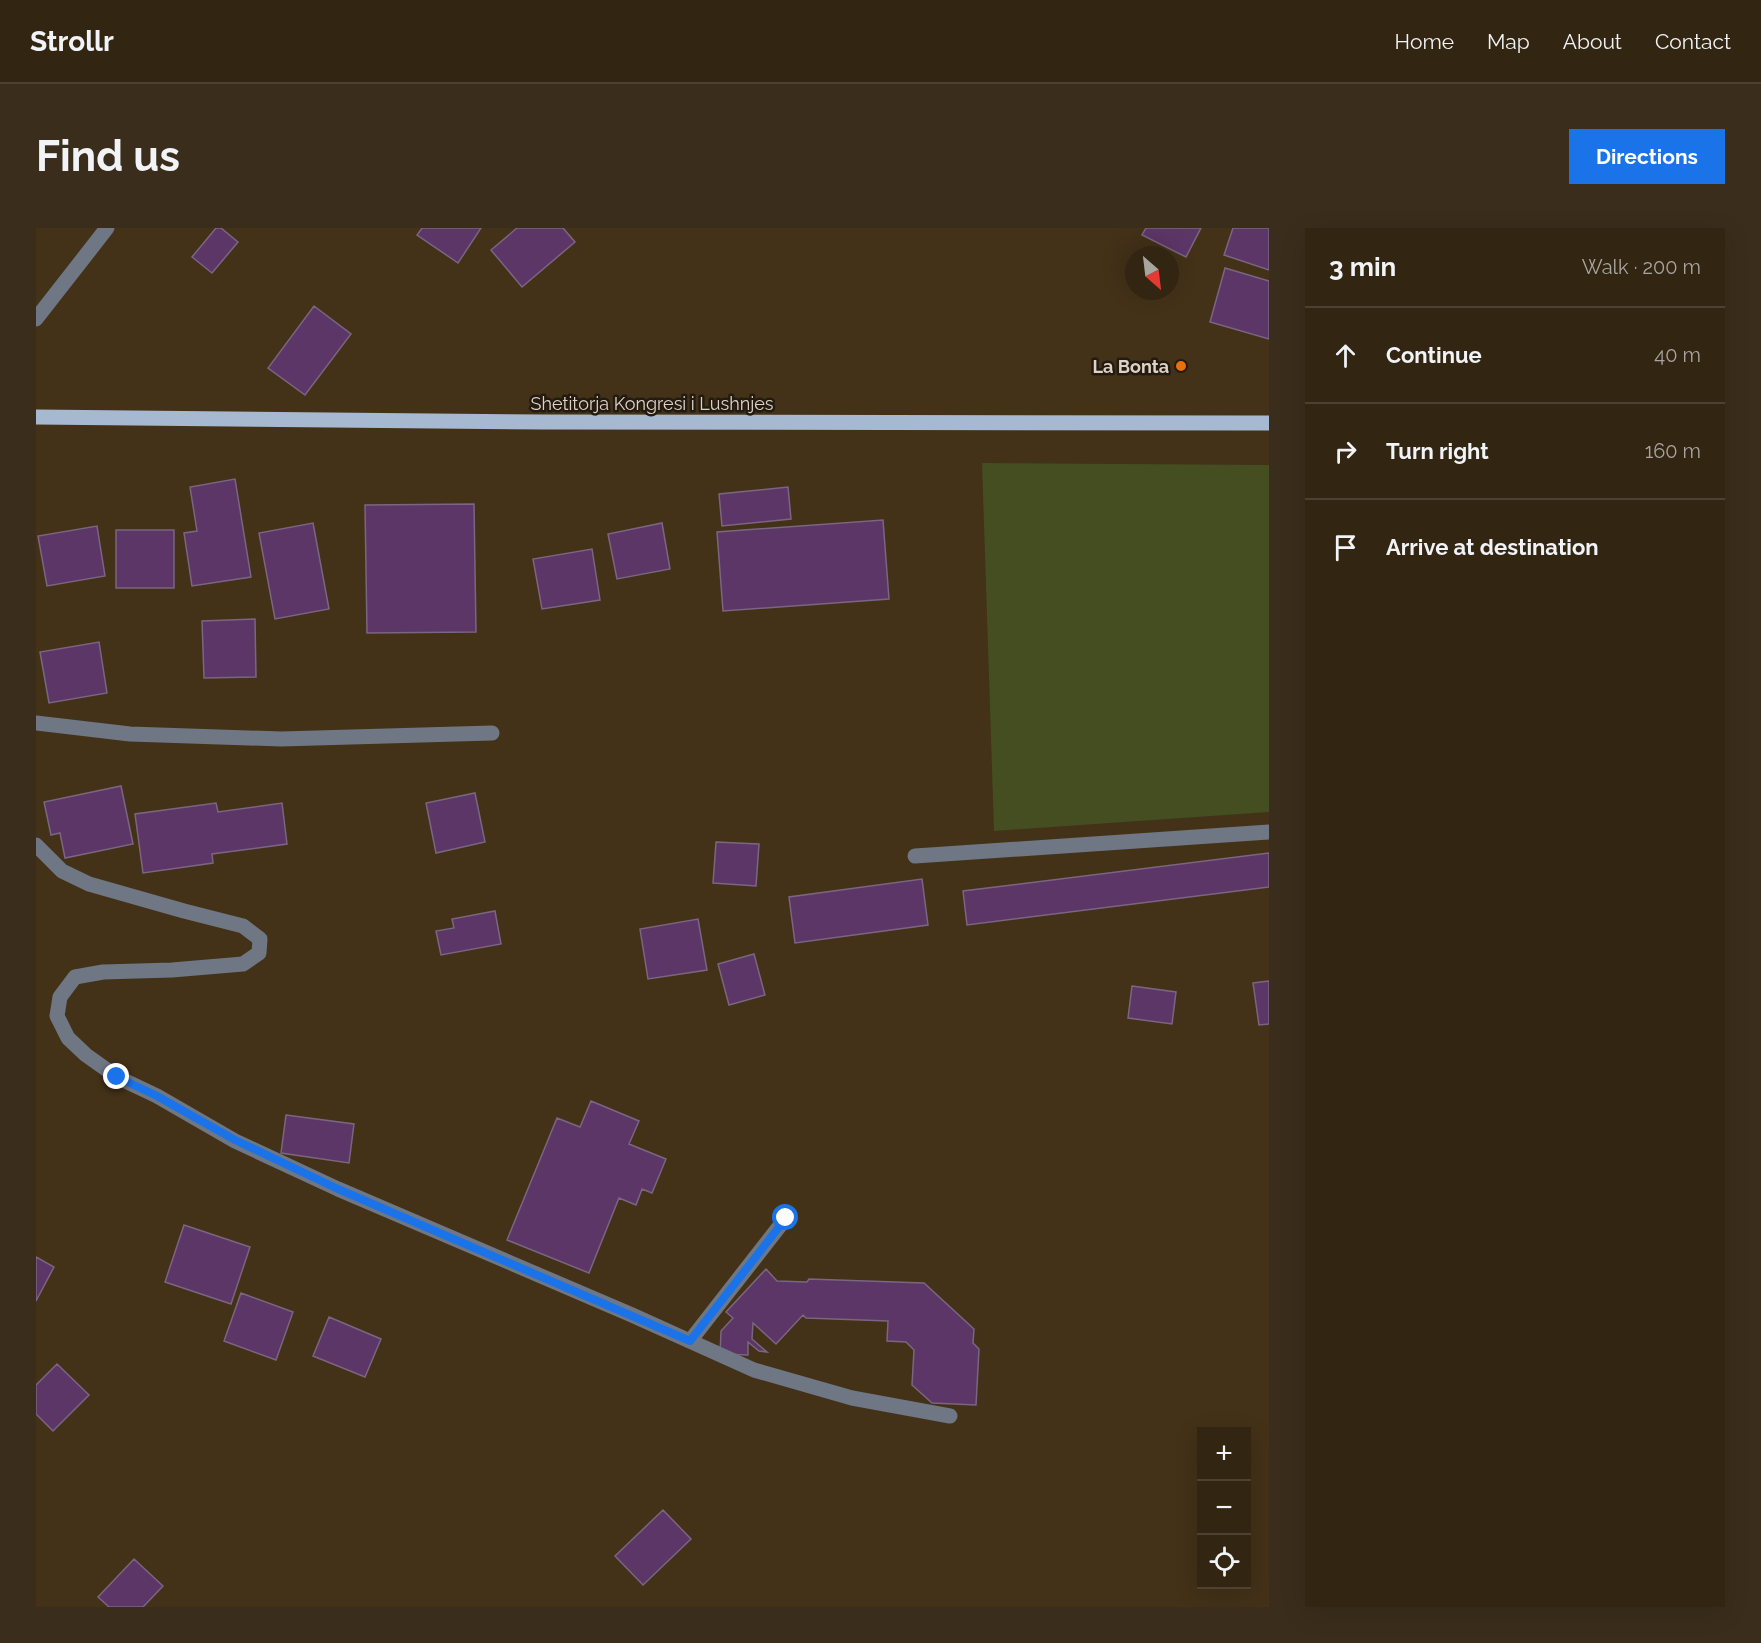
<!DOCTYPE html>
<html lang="en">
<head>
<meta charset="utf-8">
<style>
	:root { --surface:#322512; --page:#3a2d1b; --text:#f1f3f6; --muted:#a8a59f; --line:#4d4232; --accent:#1a73e8 }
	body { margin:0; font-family:Raleway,sans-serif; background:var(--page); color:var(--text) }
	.controls { position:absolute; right:18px; bottom:18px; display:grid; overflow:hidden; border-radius:0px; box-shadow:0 6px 24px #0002 }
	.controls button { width:54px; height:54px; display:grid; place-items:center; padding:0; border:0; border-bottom:2px solid var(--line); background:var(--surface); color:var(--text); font:30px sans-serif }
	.compass { position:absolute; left:1089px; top:18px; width:54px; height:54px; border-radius:50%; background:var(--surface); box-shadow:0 6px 24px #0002; rotate:152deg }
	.stop { position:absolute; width:18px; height:18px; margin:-14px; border:4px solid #1a73e8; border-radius:50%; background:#fff }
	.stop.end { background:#1a73e8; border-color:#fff; box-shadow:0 2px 6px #0008 }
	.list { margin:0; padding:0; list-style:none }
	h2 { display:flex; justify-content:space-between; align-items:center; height:78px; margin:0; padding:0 24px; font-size:26px }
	h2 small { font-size:20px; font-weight:400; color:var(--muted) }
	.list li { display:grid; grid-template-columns:39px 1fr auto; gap:18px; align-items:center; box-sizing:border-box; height:96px; padding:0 24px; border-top:2px solid var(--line) }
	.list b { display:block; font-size:22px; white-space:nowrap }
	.list em { font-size:20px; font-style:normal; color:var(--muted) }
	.icon { flex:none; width:33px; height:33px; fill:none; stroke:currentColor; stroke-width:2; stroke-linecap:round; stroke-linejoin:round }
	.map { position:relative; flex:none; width:1233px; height:1379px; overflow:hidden; border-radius:0px }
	header { display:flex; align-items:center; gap:36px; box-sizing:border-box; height:84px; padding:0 30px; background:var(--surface); border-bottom:2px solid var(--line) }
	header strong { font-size:28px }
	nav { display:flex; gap:33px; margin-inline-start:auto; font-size:21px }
	.intro { display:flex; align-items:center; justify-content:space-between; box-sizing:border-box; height:144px; padding:0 36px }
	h1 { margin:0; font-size:42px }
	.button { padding:15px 27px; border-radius:0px; background:var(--accent); color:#fff; font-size:21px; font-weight:700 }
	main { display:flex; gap:36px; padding:0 36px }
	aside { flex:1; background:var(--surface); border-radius:0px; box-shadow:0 6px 24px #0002 }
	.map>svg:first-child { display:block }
	.green { fill:#444e20 }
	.building { fill:#5c3667; stroke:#7a6681; stroke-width:1.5 }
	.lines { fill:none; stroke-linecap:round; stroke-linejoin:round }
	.minor { stroke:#6e7783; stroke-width:15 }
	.major { stroke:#a6b9d0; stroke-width:15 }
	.route { stroke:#1a73e8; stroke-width:8 }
	.food-dot { fill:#e8710a; stroke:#231b10; stroke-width:2 }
	.labels { text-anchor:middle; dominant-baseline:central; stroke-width:5; stroke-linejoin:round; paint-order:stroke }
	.poi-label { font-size:18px; font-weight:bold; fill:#ded2c4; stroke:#231b10; text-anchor:end }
	.street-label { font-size:18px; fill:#ded2c4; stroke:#231b10 }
</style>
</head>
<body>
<header>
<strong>Strollr</strong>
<nav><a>Home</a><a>Map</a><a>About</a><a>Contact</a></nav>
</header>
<div class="intro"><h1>Find us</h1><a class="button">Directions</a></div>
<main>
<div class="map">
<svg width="1233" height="1379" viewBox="0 0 1233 1379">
	<rect width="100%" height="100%" fill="#433118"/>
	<path class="green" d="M946 235 1233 237V584L958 603Z"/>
	<path class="building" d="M180 0H185L202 14 176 45 156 29Z
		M386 0H445L422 35 381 7Z
		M481 0H527L539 14 486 59 455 22Z
		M1110 0H1165L1150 29 1106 7Z
		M1197 0H1233V42L1188 27Z
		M1189 40 1233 53V111L1174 94Z
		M278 78 315 106 269 167 232 140Z
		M199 251 215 349 156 358 148 305 161 303 154 259Z
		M752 259 755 291 686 298 683 266Z
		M438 276 440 404 331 405 329 277Z
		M847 292 853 371 687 383 681 304Z
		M277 295 293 381 239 391 223 305Z
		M626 295 634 341 581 351 572 306Z
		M61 298 69 348 11 358 2 308Z
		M80 302H138V360H80Z
		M556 321 564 372 506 381 497 331Z
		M219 391 220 449 168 450 166 393Z
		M63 414 71 465 13 475 4 424Z
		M85 558 97 616 29 630 24 605 15 607 8 574Z
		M439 565 449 614 400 625 390 575Z
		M180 575 182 584 246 575 251 616 176 626 177 635 107 645 99 586Z
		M680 614 723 616 720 658 677 655Z
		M1233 625V659L931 697 927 663Z
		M886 651 892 697 759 715 753 669Z
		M459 683 465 716 405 727 400 703 418 700 416 691Z
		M662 691 671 742 612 751 604 701Z
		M718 726 729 767 693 777 682 736Z
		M1233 753V796L1223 797 1217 755Z
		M1096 758 1140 764 1136 796 1092 790Z
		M555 873 603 893 593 916 630 931 616 965 606 961 600 977 583 970 553 1045 471 1012 521 890 544 899Z
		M250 887 318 896 313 935 245 925Z
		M148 997 214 1019 195 1076 129 1054Z
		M0 1029 18 1039 0 1073Z
		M730 1041 741 1053 771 1054 773 1051 888 1055 938 1101 937 1115 943 1121 940 1177 896 1175 876 1157 878 1122 870 1114 851 1113 852 1093 770 1090 767 1087 740 1116 717 1095 716 1111 731 1124 723 1123 712 1114V1127L684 1126 685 1103 697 1090 690 1084Z
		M205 1065 257 1084 240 1132 188 1113Z
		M293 1089 345 1111 329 1149 277 1128Z
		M21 1136 53 1167 17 1203 0 1186V1157Z
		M627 1282 655 1311 607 1357 579 1328Z
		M98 1331 127 1358 107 1379H73L62 1369Z"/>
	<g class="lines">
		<path class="minor" d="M0 91 71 0
			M0 495 94 506 245 511 456 505
			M0 617 26 643 53 656 148 683 207 698 224 711 223 725 207 736 136 742 67 744 39 749 24 769 21 788 32 810 50 827 81 849 121 868 199 913 302 961 596 1087 718 1142 816 1170 914 1188
			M879 628 1233 604
			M654 1113 750 990"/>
		<path class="major" d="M0 189 507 194 1233 195"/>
	</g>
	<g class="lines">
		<path class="route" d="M81 849 121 868 199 912 302 961 654 1113 750 990"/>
	</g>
	<circle class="food-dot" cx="1145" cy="138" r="6"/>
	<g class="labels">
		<g class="poi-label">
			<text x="1133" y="138">La Bonta</text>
		</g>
		<g class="street-label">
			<text x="616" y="175">Shetitorja Kongresi i Lushnjes</text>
		</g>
	</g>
</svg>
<div class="controls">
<button>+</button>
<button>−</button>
<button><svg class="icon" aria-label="locate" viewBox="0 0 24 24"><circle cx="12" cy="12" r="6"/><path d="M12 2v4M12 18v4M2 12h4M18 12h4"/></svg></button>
</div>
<svg class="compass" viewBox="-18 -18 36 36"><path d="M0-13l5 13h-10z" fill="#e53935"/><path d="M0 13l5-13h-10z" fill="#a8a59f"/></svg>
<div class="stop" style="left:750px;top:990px"></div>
<div class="stop end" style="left:81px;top:849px"></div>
</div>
<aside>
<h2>3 min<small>Walk · 200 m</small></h2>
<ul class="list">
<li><svg class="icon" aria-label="ahead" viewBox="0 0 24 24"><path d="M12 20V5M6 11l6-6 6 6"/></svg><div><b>Continue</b></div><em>40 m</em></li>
<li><svg class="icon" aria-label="right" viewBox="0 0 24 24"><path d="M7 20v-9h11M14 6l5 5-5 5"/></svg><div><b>Turn right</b></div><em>160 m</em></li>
<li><svg class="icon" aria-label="arrive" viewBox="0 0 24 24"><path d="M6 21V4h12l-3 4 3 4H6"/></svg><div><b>Arrive at destination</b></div></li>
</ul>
</aside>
</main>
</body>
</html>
